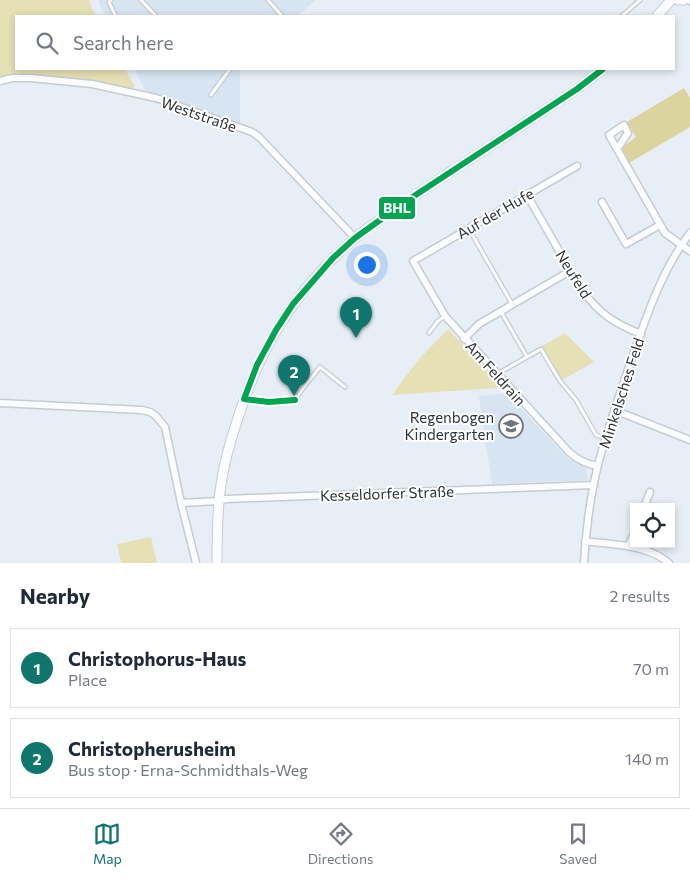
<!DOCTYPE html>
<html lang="en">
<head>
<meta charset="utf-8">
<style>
	:root { --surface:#fff; --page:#f2f2f3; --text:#1f2937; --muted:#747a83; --line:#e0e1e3; --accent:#0f766e }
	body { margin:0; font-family:Commissioner,sans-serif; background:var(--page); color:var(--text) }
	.controls { position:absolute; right:15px; bottom:15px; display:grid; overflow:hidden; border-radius:0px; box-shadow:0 2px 8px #0003 }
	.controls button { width:45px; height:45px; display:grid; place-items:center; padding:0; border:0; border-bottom:1px solid var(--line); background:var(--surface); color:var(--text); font:25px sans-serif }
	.you { position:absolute; left:366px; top:264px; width:18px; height:18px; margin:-12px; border:4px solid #fff; border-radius:50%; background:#1a73e8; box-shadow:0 0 0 8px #1a73e833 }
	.badge { display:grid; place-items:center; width:32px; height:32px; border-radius:50%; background:var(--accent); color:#fff; font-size:16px; font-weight:700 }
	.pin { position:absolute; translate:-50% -41px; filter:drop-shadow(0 1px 2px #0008) }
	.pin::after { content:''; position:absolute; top:26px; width:18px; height:15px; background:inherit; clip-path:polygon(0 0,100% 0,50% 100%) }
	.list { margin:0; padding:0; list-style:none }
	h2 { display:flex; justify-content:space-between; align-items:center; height:65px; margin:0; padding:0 20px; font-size:21px }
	h2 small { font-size:16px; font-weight:400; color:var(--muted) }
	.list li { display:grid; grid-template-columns:32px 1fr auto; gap:15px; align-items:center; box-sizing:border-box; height:80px; margin:0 10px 10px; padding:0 10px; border:1px solid var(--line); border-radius:0px }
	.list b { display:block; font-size:19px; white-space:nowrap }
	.list p { margin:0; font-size:16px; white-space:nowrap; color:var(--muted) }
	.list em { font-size:16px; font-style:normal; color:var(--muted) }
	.icon { flex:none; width:28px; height:28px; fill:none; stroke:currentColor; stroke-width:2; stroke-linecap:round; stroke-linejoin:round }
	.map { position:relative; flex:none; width:690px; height:563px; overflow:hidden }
	.search { position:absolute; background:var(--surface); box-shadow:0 2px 8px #0003; left:15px; right:15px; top:15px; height:55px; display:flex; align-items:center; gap:12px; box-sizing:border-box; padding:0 18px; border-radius:0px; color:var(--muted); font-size:19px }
	.sheet { height:245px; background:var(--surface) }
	nav { display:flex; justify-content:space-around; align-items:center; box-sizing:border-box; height:70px; border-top:1px solid var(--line); background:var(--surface); font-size:14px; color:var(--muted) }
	nav a { display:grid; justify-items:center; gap:2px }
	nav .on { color:var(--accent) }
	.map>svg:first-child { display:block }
	.built { fill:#d7e4f1 }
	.green { fill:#e6e1b4 }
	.forest { fill:#dbd49f }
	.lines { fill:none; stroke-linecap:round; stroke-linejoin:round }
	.lane-casing { stroke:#c6ccd1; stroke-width:5.5 }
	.street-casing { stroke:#c6ccd1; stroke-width:9 }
	.secondary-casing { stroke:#c6ccd1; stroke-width:11 }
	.lane { stroke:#fbfcfe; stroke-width:3 }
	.street { stroke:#fbfcfe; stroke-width:6 }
	.secondary { stroke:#fbfcfe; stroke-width:9 }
	.bus-1-casing { stroke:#fff; stroke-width:10 }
	.bus-1 { stroke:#00a651; stroke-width:6 }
	.labels { text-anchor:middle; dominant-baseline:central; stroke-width:4; stroke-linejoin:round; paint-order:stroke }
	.street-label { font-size:15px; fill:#2d3337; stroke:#fff }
	.poi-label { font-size:15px; fill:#2d3337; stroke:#fff; text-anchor:end }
	.line-badge { stroke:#fff; stroke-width:2 }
	.badge-label { font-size:14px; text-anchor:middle; font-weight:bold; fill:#fff }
</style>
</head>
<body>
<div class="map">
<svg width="690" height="563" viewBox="0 0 690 563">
	<rect width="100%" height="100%" fill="#e7eef5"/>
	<path class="built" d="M99 0H316L297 16H106L99 4Z
		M134 69H240V124L146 92Z
		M507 393 565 456 586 468 588 480 492 484 479 396Z"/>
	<path class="green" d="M0 0H89L91 6 96 16H16V69H125L134 85V90L50 76 15 75 0 78Z
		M448 329 501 386 496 388 392 395 419 359Z
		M565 333 594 362 562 380 542 346Z
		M151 537 157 563H121L117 544Z"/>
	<path class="forest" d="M684 88 690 98V127L629 163 623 151V147L636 137 627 122Z"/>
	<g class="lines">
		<g class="lane-casing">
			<path id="lane" d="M111 0 109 2 114 13 116 16
				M141 0 156 16
				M268 0 282 16
				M622 16 640 0
				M211 95 230 69
				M469 229 512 304
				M501 312 527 357
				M429 333 438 321 445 316
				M497 374 541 349 560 381 576 400 596 435 605 438
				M295 400 304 387 320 367 345 387"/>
		</g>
		<g class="street-casing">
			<path id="street" d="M689 0 690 1
				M0 81 12 78H31L92 84 156 98 252 132 259 137 355 238
				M617 149 628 133 624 125 609 135 665 233 690 251
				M577 166 413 261 445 316 569 452C578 460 586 464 597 466
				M527 195 581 289C599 313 613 323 641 334
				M602 202 626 244 660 225
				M464 339 479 324 570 271
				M244 399 269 402 295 400
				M0 403 142 410 150 412 156 416 165 427 181 503 196 563
				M614 410 690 440
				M181 503 219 501 226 499 594 485
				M644 507 650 492
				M585 541C614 545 646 544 669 563
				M628 546 634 534
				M584 563C586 532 590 496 598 465 608 426 622 388 635 349 649 309 664 267 690 233"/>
		</g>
		<g class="secondary-casing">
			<path id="secondary" d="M678 0H684
				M657 16 671 0
				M217 563C217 543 217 523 219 502 221 475 228 448 237 421 260 347 295 290 354 239 362 232 372 225 381 219 403 203 425 189 447 174 491 146 534 117 577 89L603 69"/>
		</g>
		<use href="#lane" class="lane"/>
		<use href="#street" class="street"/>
		<use href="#secondary" class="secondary"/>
		<g class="bus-1-casing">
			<path id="bus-1" d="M244 399 257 365 276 330 293 304 333 258 355 238 408 200 577 89 603 69
				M244 399 269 402 295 400"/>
		</g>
		<use href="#bus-1" class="bus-1"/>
	</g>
	<defs>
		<g id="school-ring" transform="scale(1.25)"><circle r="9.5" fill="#fff" stroke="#6e747a" stroke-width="1.5"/><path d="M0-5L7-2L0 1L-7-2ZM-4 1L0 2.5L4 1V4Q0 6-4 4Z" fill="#6e747a"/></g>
	</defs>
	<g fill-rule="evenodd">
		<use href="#school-ring" x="511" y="426"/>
	</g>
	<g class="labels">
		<g class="street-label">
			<text transform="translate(199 114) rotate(19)">Weststraße</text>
			<text transform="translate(495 213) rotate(-30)">Auf der Hufe</text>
			<text transform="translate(574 274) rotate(58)">Neufeld</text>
			<text transform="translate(496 373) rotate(48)">Am Feldrain</text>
			<text transform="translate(621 393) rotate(-72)">Minkelsches Feld</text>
			<text transform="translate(387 493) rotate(-2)">Kesseldorfer Straße</text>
		</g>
		<g class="poi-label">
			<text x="494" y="417">Regenbogen<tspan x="494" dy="17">Kindergarten</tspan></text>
		</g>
	</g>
	<rect class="line-badge" x="378" y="196" width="38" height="24" rx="5" fill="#00a651"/>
	<g class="badge-label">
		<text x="397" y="213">BHL</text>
	</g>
</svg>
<div class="controls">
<button><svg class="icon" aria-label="locate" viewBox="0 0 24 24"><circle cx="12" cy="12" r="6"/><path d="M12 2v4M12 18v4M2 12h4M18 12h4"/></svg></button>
</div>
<div class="you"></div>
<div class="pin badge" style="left:356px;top:338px">1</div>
<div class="pin badge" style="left:294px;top:396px">2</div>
<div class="search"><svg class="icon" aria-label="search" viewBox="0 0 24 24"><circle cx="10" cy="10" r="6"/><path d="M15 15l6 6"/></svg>Search here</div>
</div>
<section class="sheet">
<h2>Nearby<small>2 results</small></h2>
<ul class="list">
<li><span class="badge">1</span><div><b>Christophorus-Haus</b><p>Place</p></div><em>70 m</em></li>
<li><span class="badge">2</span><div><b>Christopherusheim</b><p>Bus stop · Erna-Schmidthals-Weg</p></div><em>140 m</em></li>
</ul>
</section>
<nav>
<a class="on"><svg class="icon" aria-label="map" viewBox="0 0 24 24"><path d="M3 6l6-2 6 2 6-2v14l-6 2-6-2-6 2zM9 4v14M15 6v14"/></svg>Map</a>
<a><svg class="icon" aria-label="directions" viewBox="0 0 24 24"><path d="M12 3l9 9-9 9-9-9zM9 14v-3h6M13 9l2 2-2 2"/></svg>Directions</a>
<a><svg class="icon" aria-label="saved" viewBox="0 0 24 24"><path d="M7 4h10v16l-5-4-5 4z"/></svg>Saved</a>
</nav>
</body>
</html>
